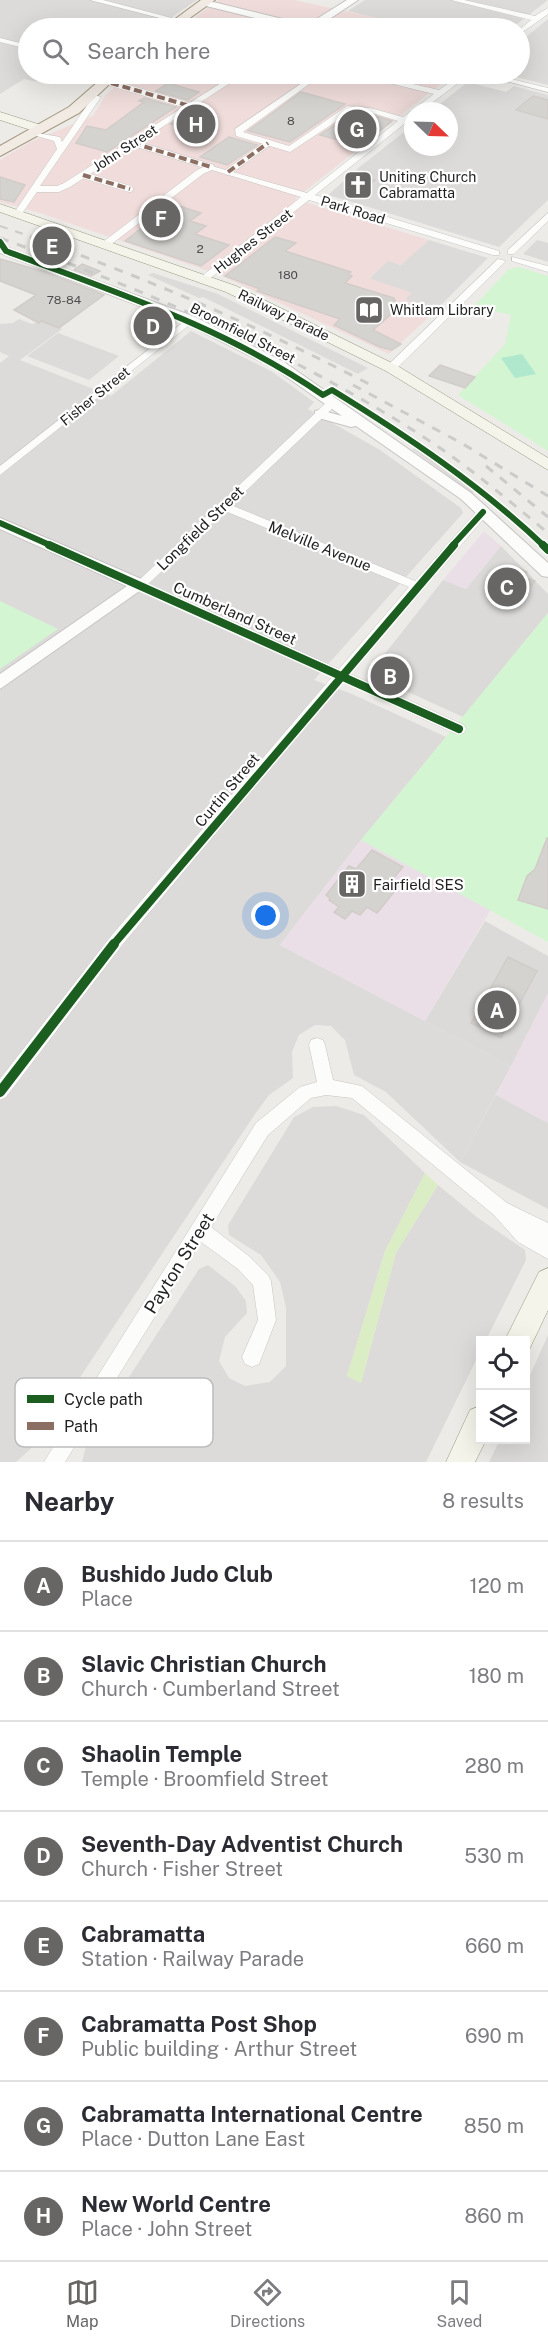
<!DOCTYPE html>
<html lang="en">
<head>
<meta charset="utf-8">
<style>
	:root { --surface:#fff; --page:#f7f7f7; --text:#2b2b33; --muted:#7c7c81; --line:#e1e1e2; --accent:#676665 }
	body { margin:0; font-family:"Public Sans",sans-serif; background:var(--page); color:var(--text) }
	.controls { position:absolute; right:18px; bottom:18px; display:grid; overflow:hidden; border-radius:0px; box-shadow:0 6px 24px #0002 }
	.controls button { width:54px; height:54px; display:grid; place-items:center; padding:0; border:0; border-bottom:2px solid var(--line); background:var(--surface); color:var(--text); font:30px sans-serif }
	.compass { position:absolute; left:404px; top:102px; width:54px; height:54px; border-radius:50%; background:var(--surface); box-shadow:0 6px 24px #0002; rotate:113deg }
	.you { position:absolute; left:266px; top:916px; width:21px; height:21px; margin:-15px; border:4px solid #fff; border-radius:50%; background:#1a73e8; box-shadow:0 0 0 9px #1a73e833 }
	.badge { display:grid; place-items:center; width:39px; height:39px; border-radius:50%; background:var(--accent); color:#fff; font-size:20px; font-weight:700 }
	.pin { position:absolute; translate:-50% -50%; border:3px solid #fff; box-shadow:0 2px 6px #0006 }
	.list { margin:0; padding:0; list-style:none }
	h2 { display:flex; justify-content:space-between; align-items:center; height:78px; margin:0; padding:0 24px; font-size:26px }
	h2 small { font-size:20px; font-weight:400; color:var(--muted) }
	.list li { display:grid; grid-template-columns:39px 1fr auto; gap:18px; align-items:center; box-sizing:border-box; height:90px; padding:0 24px; border-top:2px solid var(--line) }
	.list b { display:block; font-size:22px; white-space:nowrap }
	.list p { margin:0; font-size:20px; white-space:nowrap; color:var(--muted) }
	.list em { font-size:20px; font-style:normal; color:var(--muted) }
	.icon { flex:none; width:33px; height:33px; fill:none; stroke:currentColor; stroke-width:2; stroke-linecap:round; stroke-linejoin:round }
	.map { position:relative; flex:none; width:548px; height:1462px; overflow:hidden }
	.search { position:absolute; background:var(--surface); box-shadow:0 6px 24px #0002; left:18px; right:18px; top:18px; height:66px; display:flex; align-items:center; gap:15px; box-sizing:border-box; padding:0 21px; border-radius:33px; color:var(--muted); font-size:22px }
	.sheet { height:798px; background:var(--surface) }
	nav { display:flex; justify-content:space-around; align-items:center; box-sizing:border-box; height:84px; border-top:2px solid var(--line); background:var(--surface); font-size:16px; color:var(--muted) }
	nav a { display:grid; justify-items:center; gap:3px }
	nav .on { color:var(--accent) }
	.map>svg:first-child { display:block }
	.residential { fill:#dcdbd9 }
	.commercial { fill:#f0dddb }
	.industrial { fill:#ebdfe7 }
	.religious { fill:#dbdad9 }
	.grass { fill:#dbedc4 }
	.park { fill:#d3f5d2 }
	.pitch { fill:#afe8cd }
	.building { fill:#d5d3d0; stroke:#d1ccc8; stroke-width:1.5 }
	.lines { fill:none; stroke-linecap:round; stroke-linejoin:round }
	.pedestrian-casing { stroke:#c6c5c3; stroke-width:7 }
	.minor-casing { stroke:#c6c5c3; stroke-width:1 }
	.tertiary-casing { stroke:#c6c5c3; stroke-width:2 }
	.secondary-casing { stroke:#97987e; stroke-width:1 }
	.primary-casing { stroke:#a49883; stroke-width:2 }
	.pedestrian { stroke:#fcfcfb; stroke-width:6 }
	.minor { fill:#fcfcfb; fill-rule:evenodd }
	.tertiary { fill:#fcfcfb; fill-rule:evenodd }
	.secondary { fill:#f4f4ea; fill-rule:evenodd }
	.primary { fill:#f1ebe4; fill-rule:evenodd }
	.rail-far1 { stroke:#cbcbca; stroke-width:2; stroke-dasharray:8 8; stroke-linecap:butt }
	.rail { stroke:#cbcbca; stroke-width:3; stroke-dasharray:9 9; stroke-linecap:butt }
	.quiet { stroke:#8d6e63; stroke-width:4; stroke-dasharray:8 4; stroke-linecap:butt }
	.cycleway-far2-casing { stroke:#fff; stroke-width:9 }
	.cycleway-far1-casing { stroke:#fff; stroke-width:11 }
	.cycleway-casing { stroke:#fff; stroke-width:14 }
	.cycleway-far2 { stroke:#1b5e20; stroke-width:6 }
	.cycleway-far1 { stroke:#1b5e20; stroke-width:8 }
	.cycleway { stroke:#1b5e20; stroke-width:10 }
	.labels { text-anchor:middle; dominant-baseline:central; stroke-width:4.5; stroke-linejoin:round; paint-order:stroke }
	.number-label { font-size:12px; fill:#4c4c4b }
	.far-street-label { font-size:14px; fill:#1f1f1f; stroke:#fff }
	.far-poi-label { font-size:14px; fill:#1f1f1f; stroke:#fff; text-anchor:start }
	.street-label { font-size:15px; fill:#1f1f1f; stroke:#fff }
	.poi-label { font-size:15px; fill:#1f1f1f; stroke:#fff; text-anchor:start }
	.near-street-label { font-size:18px; fill:#1f1f1f; stroke:#fff }
	.key { fill:#fff; stroke:#bcbcbc; stroke-width:1.5 }
	.key-label { font-size:16px; fill:#1f1f1f }
</style>
</head>
<body>
<div class="map">
<svg width="548" height="1462" viewBox="0 0 548 1462">
	<rect width="100%" height="100%" fill="#edebe7"/>
	<path class="residential" d="M0 0H197L156 28H28V74H49L38 82 24 79 0 94Z
		M365 0H548L512 28H369L381 19 348 11Z
		M548 19V85L504 74H520V42Z
		M468 82 506 92 514 86 548 95V200L499 247 362 205 397 176 362 165 413 125V147H449V111H431Z
		M429 240 488 258 429 317 405 309 406 298 411 293 369 279 381 267 376 254 400 265Z
		M153 273 218 294 368 368 358 374 203 297 199 298 148 275Z
		M19 319 32 324 41 321 62 329 20 360 111 396 191 331 271 371 314 402 308 409 380 450 461 508 463 513 314 680 352 694 446 737 361 840 280 945 511 1066 460 1162 386 1092 354 1075 345 1040 331 1026 315 1025 299 1035 292 1052 293 1078 269 1095 255 1114 35 1445 16 1462H0V363L9 356 0 352V324L13 323Z
		M58 333 119 356 89 380 27 356Z
		M414 447 474 488 473 494 413 450Z
		M336 1106 364 1115 425 1173 385 1251 347 1376 361 1383 396 1253 438 1185 478 1218 525 1250 526 1260 486 1340H480V1352L426 1462H82L87 1442 199 1269 208 1265 235 1286 246 1301 247 1313 225 1337 219 1361 229 1378 245 1386 270 1382 286 1366V1307L280 1282 261 1255 229 1235 228 1225 294 1117 313 1107Z
		M548 1335V1462H489L500 1440H526V1384Z"/>
	<path class="commercial" d="M219 0H294L382 19 369 28H180Z
		M128 74H453L295 199 429 240 401 265 388 261 369 278 412 293 406 298 411 303 406 309 429 317 389 354 220 275 40 213 0 202V160L30 142 93 116 105 96Z"/>
	<path class="industrial" d="M484 531 501 546 466 589 443 580Z
		M361 840 491 909 425 1021 280 945Z
		M548 993V1123L496 1095Z"/>
	<path class="religious" d="M362 165 398 176 362 205 328 195Z
		M537 240 548 243V262L523 254Z
		M501 546 548 594V613L463 717 369 674 443 580 466 589Z
		M485 921 548 956V993L511 1066 425 1021Z
		M496 1095 548 1123V1209L460 1162Z"/>
	<path class="grass" d="M425 1173 438 1185 396 1253 361 1383 347 1376 385 1251Z"/>
	<path class="park" d="M519 267 548 276V451L458 395 505 344 511 315 474 306 509 269Z
		M0 601 58 629 0 669Z
		M548 613V942L361 840Z"/>
	<path class="pitch" d="M522 354 536 374 515 378 501 358Z"/>
	<path class="building" d="M168 83 199 92 187 100 156 91Z
		M301 92 345 104 290 142 248 131Z
		M533 96 548 100V119L516 110Z
		M144 98 176 107 107 152 76 143 87 126 106 130 144 102 139 101Z
		M353 113 369 114 392 121 360 146 320 135Z
		M186 115 218 124 204 134 171 124Z
		M229 137 257 145 227 165 200 157Z
		M360 176 375 180 365 189 350 185Z
		M0 177 25 185 14 202 0 199Z
		M173 204 201 213 190 221 206 226 195 234 229 245 201 266 125 241Z
		M275 237 296 243 285 251 351 272 348 274 352 276 345 283 394 298 396 303 392 307 397 309 373 330 401 344 392 350 380 347 334 325 340 319 257 291 260 289 225 276Z
		M0 259 45 272 104 295 59 328 41 321 39 323 14 310 36 295 0 281Z
		M82 264 100 271 91 276 74 270Z
		M440 365 475 377 465 388 429 376Z
		M516 567 527 572 524 577 535 581 514 607 490 598Z
		M547 838H548V909L518 900 527 876 535 869Z
		M372 850 403 867 391 881 399 886 377 913 367 907 360 915 352 911 345 919 334 912 339 907 329 900 330 898 326 895 349 866 356 869Z
		M508 957 537 971 501 1038 471 1023Z"/>
	<g class="lines">
		<g class="pedestrian-casing">
			<path id="pedestrian" d="M111 83 190 106
				M133 143 211 167
				M228 172 268 143
				M83 175 130 189"/>
		</g>
		<g class="minor-casing">
			<path id="minor" d="M90 0H103L183 21 179 23Z
				M451 0H464L535 16 548 8V14L520 34V29L531 20Z
				M0 38 28 45V49L0 42Z
				M235 74H244L70 187 59 192H37L21 215 14 213 57 149 54 141 33 135 37 133 60 137 62 142 94 95 101 97 40 186H57L64 183Z
				M315 74H323L243 132 289 146 347 106 370 108 403 117 434 94 360 76 359 74H370L439 90 462 74H470L421 111H413V117L315 195 499 251V255H493L309 200 208 280H202V276L301 197 212 170 203 174 109 246H103V242L197 170 208 165 307 193 398 121 369 112 352 111 290 152 236 136 235 129Z
				M479 74H490L548 88V92Z
				M548 213V221L514 254H508V250Z
				M512 257 548 266V272L512 261Z
				M498 259 506 261 395 370H387V366Z
				M190 317 193 318V322L0 475V466Z
				M333 399 337 400V404L231 505 415 581 479 509H487L489 512 487 515 350 674 464 725 466 729 464 733H454L343 682 122 945 6 1097 0 1100V1079L112 935 332 677 136 588 134 585 329 400ZM225 511 409 587 339 669 148 584Z
				M317 1038 323 1040 325 1045 333 1080 362 1086 507 1203 548 1223V1259L518 1242 494 1215 352 1098 326 1095 311 1098 268 1135 211 1227 250 1257 268 1275 271 1281 276 1320 259 1364 252 1367 245 1364 242 1357 258 1320 253 1285 238 1269 201 1242 65 1462H44L256 1123 300 1087 317 1082 309 1045 311 1040Z"/>
		</g>
		<g class="tertiary-casing">
			<path id="tertiary" d="M205 0 307 25 347 0H358L316 28H296L202 5 200 3Z
				M0 245 195 317 284 362 471 493 548 563V577L542 576 461 499 356 426 351 427 315 417V411L320 410 342 416 274 368 185 323 0 253Z
				M0 518 146 581 148 585 0 689V674L127 586 0 529Z"/>
		</g>
		<g class="secondary-casing">
			<path id="secondary" d="M0 112 44 126 46 129 40 133 0 120Z
				M0 204 236 286 396 365 548 458V470L386 371 226 292 0 212Z
				M548 1268V1310L529 1350 526 1351V1340H505L539 1272Z
				M480 1406V1440H486L475 1462H446L470 1410Z"/>
		</g>
		<g class="primary-casing">
			<path id="primary" d="M201 0H215L176 28H163Z
				M107 74H120L79 113 0 156V146L69 107Z"/>
		</g>
		<use href="#pedestrian" class="pedestrian"/>
		<use href="#minor" class="minor"/>
		<use href="#tertiary" class="tertiary"/>
		<use href="#secondary" class="secondary"/>
		<use href="#primary" class="primary"/>
		<path class="rail-far1" d="M0 226 35 238"/>
		<path class="rail" d="M30 237C147 278 259 327 369 384
			M0 238C147 291 290 351 422 436 467 465 507 499 548 533
			M353 385 463 444 548 496
			M486 466 548 517"/>
		<path class="quiet" d="M111 83 190 106
			M133 143 211 167
			M228 172 268 143
			M83 175 130 189"/>
		<g class="cycleway-far2-casing">
			<path id="cycleway-far2" d="M0 242 6 251C117 293 224 327 323 395L332 390C407 436 480 485 544 546
				M0 523 52 546
				M452 546 483 512"/>
		</g>
		<g class="cycleway-far1-casing">
			<path id="cycleway-far1" d="M49 545 459 729
				M543 545 548 550
				M113 945 454 545"/>
		</g>
		<g class="cycleway-casing">
			<path id="cycleway" d="M0 1092 114 944"/>
		</g>
		<use href="#cycleway-far2" class="cycleway-far2"/>
		<use href="#cycleway-far1" class="cycleway-far1"/>
		<use href="#cycleway" class="cycleway"/>
	</g>
	<defs>
		<g id="church-square" transform="scale(1.5)"><rect x="-9" y="-9" width="18" height="18" rx="4" fill="#676665" stroke="#fff"/><path d="M-1.2-6h2.4v3.5h3.3v2.4h-3.3V6h-2.4V-.1h-3.3v-2.4h3.3Z" fill="#fff"/></g>
		<g id="library-square" transform="scale(1.5)"><rect x="-9" y="-9" width="18" height="18" rx="4" fill="#676665" stroke="#fff"/><path d="M-6-4Q-3-5.5-.7-3.5V5Q-3 3-6 4ZM6-4Q3-5.5 .7-3.5V5Q3 3 6 4Z" fill="#fff"/></g>
		<g id="building-square" transform="scale(1.5)"><rect x="-9" y="-9" width="18" height="18" rx="4" fill="#676665" stroke="#fff"/><path d="M-4-6H4V6H1V3H-1V6H-4ZM-2.5-4.3h1.7v1.8h-1.7ZM.8-4.3h1.7v1.8H.8ZM-2.5-1h1.7V.8h-1.7ZM.8-1h1.7V.8H.8Z" fill="#fff"/></g>
	</defs>
	<g fill-rule="evenodd">
		<use href="#church-square" x="358" y="185"/>
		<use href="#library-square" x="369" y="310"/>
		<use href="#building-square" x="352" y="884"/>
	</g>
	<g class="labels">
		<g class="number-label">
			<text x="291" y="121">8</text>
			<text x="200" y="249">2</text>
			<text x="288" y="275">180</text>
			<text x="64" y="300">78-84</text>
		</g>
		<g class="far-street-label">
			<text transform="translate(125 148) rotate(-33)">John Street</text>
			<text transform="translate(353 210) rotate(17)">Park Road</text>
			<text transform="translate(253 241) rotate(-38)">Hughes Street</text>
			<text transform="translate(284 315) rotate(26)">Railway Parade</text>
			<text transform="translate(243 333) rotate(27)">Broomfield Street</text>
			<text transform="translate(95 396) rotate(-39)">Fisher Street</text>
		</g>
		<g class="far-poi-label">
			<text x="379" y="177">Uniting Church<tspan x="379" dy="16">Cabramatta</tspan></text>
			<text x="390" y="310">Whitlam Library</text>
		</g>
		<g class="street-label">
			<text transform="translate(200 528) rotate(-44)">Longfield Street</text>
			<text transform="translate(320 546) rotate(22)">Melville Avenue</text>
			<text transform="translate(235 613) rotate(24)">Cumberland Street</text>
			<text transform="translate(227 790) rotate(-50)">Curtin Street</text>
		</g>
		<g class="poi-label">
			<text x="373" y="884">Fairfield SES</text>
		</g>
		<g class="near-street-label">
			<text transform="translate(179 1263) rotate(-58)">Payton Street</text>
		</g>
	</g>
	<rect x="15" y="1378" width="198" height="69" rx="9" class="key"/>
	<rect x="27" y="1395" width="27" height="8" fill="#1b5e20"/>
	<rect x="27" y="1422" width="27" height="8" fill="#8d6e63"/>
	<g class="key-label">
		<text x="64" y="1405">Cycle path</text>
		<text x="64" y="1432">Path</text>
	</g>
</svg>
<div class="controls">
<button><svg class="icon" aria-label="locate" viewBox="0 0 24 24"><circle cx="12" cy="12" r="6"/><path d="M12 2v4M12 18v4M2 12h4M18 12h4"/></svg></button>
<button><svg class="icon" aria-label="layers" viewBox="0 0 24 24"><path d="M12 4l9 5-9 5-9-5zM3 14l9 5 9-5"/></svg></button>
</div>
<svg class="compass" viewBox="-18 -18 36 36"><path d="M0-13l5 13h-10z" fill="#e53935"/><path d="M0 13l5-13h-10z" fill="#7c7c81"/></svg>
<div class="you"></div>
<div class="pin badge" style="left:497px;top:1010px">A</div>
<div class="pin badge" style="left:390px;top:676px">B</div>
<div class="pin badge" style="left:507px;top:587px">C</div>
<div class="pin badge" style="left:153px;top:326px">D</div>
<div class="pin badge" style="left:52px;top:246px">E</div>
<div class="pin badge" style="left:161px;top:218px">F</div>
<div class="pin badge" style="left:357px;top:129px">G</div>
<div class="pin badge" style="left:196px;top:124px">H</div>
<div class="search"><svg class="icon" aria-label="search" viewBox="0 0 24 24"><circle cx="10" cy="10" r="6"/><path d="M15 15l6 6"/></svg>Search here</div>
</div>
<section class="sheet">
<h2>Nearby<small>8 results</small></h2>
<ul class="list">
<li><span class="badge">A</span><div><b>Bushido Judo Club</b><p>Place</p></div><em>120 m</em></li>
<li><span class="badge">B</span><div><b>Slavic Christian Church</b><p>Church · Cumberland Street</p></div><em>180 m</em></li>
<li><span class="badge">C</span><div><b>Shaolin Temple</b><p>Temple · Broomfield Street</p></div><em>280 m</em></li>
<li><span class="badge">D</span><div><b>Seventh-Day Adventist Church</b><p>Church · Fisher Street</p></div><em>530 m</em></li>
<li><span class="badge">E</span><div><b>Cabramatta</b><p>Station · Railway Parade</p></div><em>660 m</em></li>
<li><span class="badge">F</span><div><b>Cabramatta Post Shop</b><p>Public building · Arthur Street</p></div><em>690 m</em></li>
<li><span class="badge">G</span><div><b>Cabramatta International Centre</b><p>Place · Dutton Lane East</p></div><em>850 m</em></li>
<li><span class="badge">H</span><div><b>New World Centre</b><p>Place · John Street</p></div><em>860 m</em></li>
</ul>
</section>
<nav>
<a class="on"><svg class="icon" aria-label="map" viewBox="0 0 24 24"><path d="M3 6l6-2 6 2 6-2v14l-6 2-6-2-6 2zM9 4v14M15 6v14"/></svg>Map</a>
<a><svg class="icon" aria-label="directions" viewBox="0 0 24 24"><path d="M12 3l9 9-9 9-9-9zM9 14v-3h6M13 9l2 2-2 2"/></svg>Directions</a>
<a><svg class="icon" aria-label="saved" viewBox="0 0 24 24"><path d="M7 4h10v16l-5-4-5 4z"/></svg>Saved</a>
</nav>
</body>
</html>
